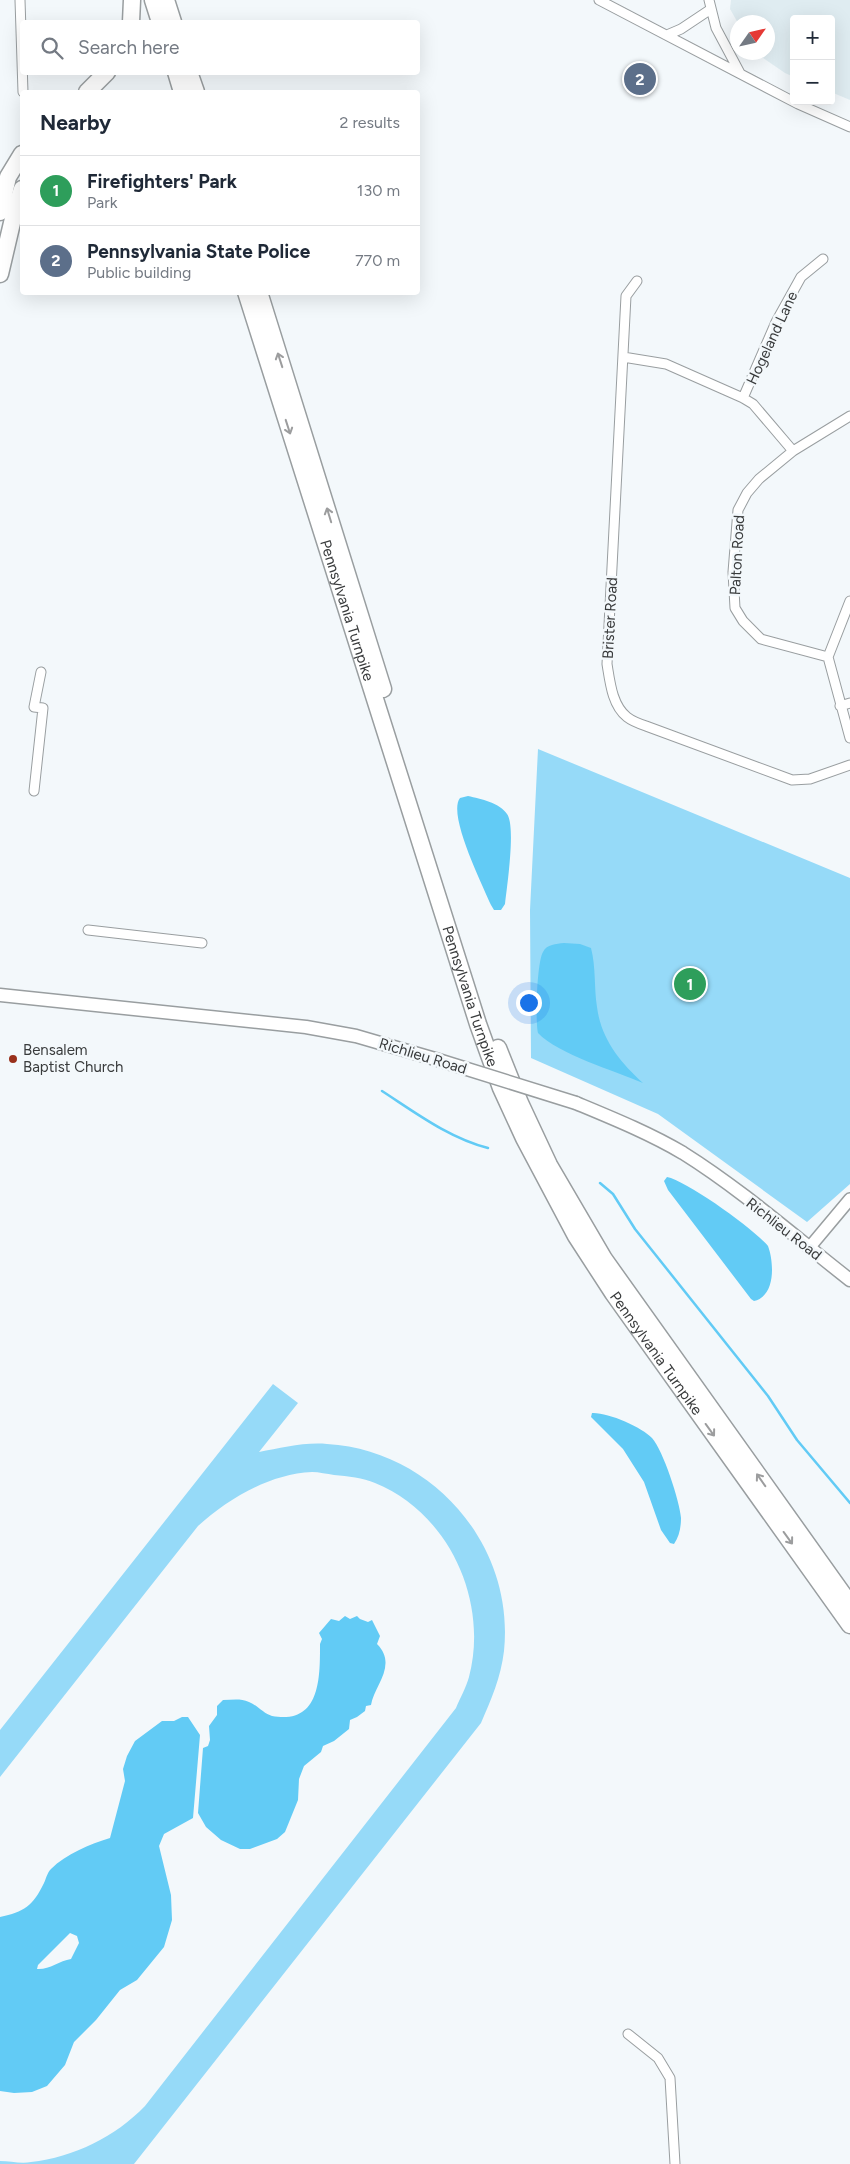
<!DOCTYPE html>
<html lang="en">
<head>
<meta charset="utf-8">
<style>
	:root { --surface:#fff; --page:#f6f6f7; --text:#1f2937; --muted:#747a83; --line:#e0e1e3; --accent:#db2777 }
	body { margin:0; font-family:Figtree,sans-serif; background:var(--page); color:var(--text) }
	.controls { position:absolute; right:15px; top:15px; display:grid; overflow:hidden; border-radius:5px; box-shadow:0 5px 20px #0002 }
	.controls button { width:45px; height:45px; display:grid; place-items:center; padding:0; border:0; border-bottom:1px solid var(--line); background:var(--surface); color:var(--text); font:25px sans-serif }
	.compass { position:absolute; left:730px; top:15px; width:45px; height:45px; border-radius:50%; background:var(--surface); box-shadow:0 5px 20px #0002; rotate:56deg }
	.you { position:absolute; left:528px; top:1002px; width:18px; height:18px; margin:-12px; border:4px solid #fff; border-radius:50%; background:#1a73e8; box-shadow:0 0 0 8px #1a73e833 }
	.badge { display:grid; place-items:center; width:32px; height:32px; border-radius:50%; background:var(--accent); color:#fff; font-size:16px; font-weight:700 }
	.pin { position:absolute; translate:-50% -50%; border:2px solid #fff; box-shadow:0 1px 5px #0006 }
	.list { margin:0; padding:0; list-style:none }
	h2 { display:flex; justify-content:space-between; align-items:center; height:65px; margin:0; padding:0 20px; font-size:21px }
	h2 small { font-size:16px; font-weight:400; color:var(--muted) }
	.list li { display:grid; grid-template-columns:32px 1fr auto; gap:15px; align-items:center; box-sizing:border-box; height:70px; padding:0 20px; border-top:1px solid var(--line) }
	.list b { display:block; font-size:19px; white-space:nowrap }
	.list p { margin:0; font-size:16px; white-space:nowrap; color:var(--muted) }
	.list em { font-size:16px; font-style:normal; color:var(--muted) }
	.icon { flex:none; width:28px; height:28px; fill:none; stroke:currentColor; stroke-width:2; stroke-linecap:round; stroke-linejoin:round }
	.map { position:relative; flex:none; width:850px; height:2164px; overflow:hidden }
	.search { position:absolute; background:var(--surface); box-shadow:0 5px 20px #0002; left:20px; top:20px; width:400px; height:55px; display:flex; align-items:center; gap:12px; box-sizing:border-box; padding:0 18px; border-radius:5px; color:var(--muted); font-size:19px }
	.panel { position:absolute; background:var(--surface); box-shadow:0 5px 20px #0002; left:20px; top:90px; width:400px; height:205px; border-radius:5px }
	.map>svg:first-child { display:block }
	.built { fill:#dfecf1 }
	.green { fill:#96daf8 }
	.water { fill:#62cbf5; fill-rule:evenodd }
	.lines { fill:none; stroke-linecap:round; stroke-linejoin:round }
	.stream { stroke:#62cbf5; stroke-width:2.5 }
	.minor-casing { stroke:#999ea0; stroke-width:11 }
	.tertiary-casing { stroke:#999ea0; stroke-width:14 }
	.secondary-casing { stroke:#999ea0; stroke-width:15 }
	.motorway-casing { stroke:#999ea0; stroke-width:19 }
	.minor { stroke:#fff; stroke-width:9 }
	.tertiary { stroke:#fff; stroke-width:11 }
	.secondary { stroke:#fff; stroke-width:12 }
	.motorway { stroke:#fff; stroke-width:16 }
	.secondary-bridge-casing { stroke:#999ea0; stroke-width:15; stroke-linecap:butt }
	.secondary-bridge { stroke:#fff; stroke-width:12 }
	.oneway { stroke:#9c9d9e }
	.poi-dot { fill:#99301b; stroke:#f3f8fb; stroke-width:2 }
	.labels { text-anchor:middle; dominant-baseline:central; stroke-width:5; stroke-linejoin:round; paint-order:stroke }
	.street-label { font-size:15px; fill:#393b3c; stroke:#f3f8fb }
	.poi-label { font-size:15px; fill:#393b3c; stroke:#f3f8fb; text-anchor:start }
</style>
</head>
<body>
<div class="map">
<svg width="850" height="2164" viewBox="0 0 850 2164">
	<rect width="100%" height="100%" fill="#f3f8fb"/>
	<path class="built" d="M731 0H850V100L831 92V19H794V77L785 73 756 53 768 52V22L738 23 730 9Z"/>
	<path class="green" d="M538 749 850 878V1184L807 1222 658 1114 531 1058 530 910Z
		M273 1384 298 1403 259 1452C281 1448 304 1442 327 1444 432 1450 515 1545 504 1651 501 1677 491 1700 481 1723L134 2164H0V2161C10 2161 21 2164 31 2162 74 2157 115 2137 145 2106L456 1708C460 1698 466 1688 469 1677 489 1601 449 1513 375 1483 363 1478 348 1476 334 1475 327 1474 319 1472 312 1472 269 1474 228 1499 198 1526L0 1777V1730Z"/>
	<path class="water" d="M468 796C481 799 500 803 507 814 516 826 507 886 505 904L501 910H494L491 905C483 886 447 814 460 798Z
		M564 943 580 944 591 948C596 967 594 988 597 1007 601 1039 620 1062 643 1083 615 1071 558 1054 538 1033 535 1020 537 962 543 952 547 944 556 944 564 943Z
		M667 1177C687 1181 754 1229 768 1246 774 1262 776 1296 754 1301L751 1299 668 1190 664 1181Z
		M592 1413C607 1412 642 1427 652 1438 663 1450 680 1502 681 1518 681 1528 679 1537 674 1544L670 1543 661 1530 644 1482 623 1449 591 1417Z
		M345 1616 350 1619 357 1616 360 1619 368 1622 372 1620 380 1636 377 1644C398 1665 374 1686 371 1705L366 1706 365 1711 357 1717 350 1720 349 1729 334 1741 323 1746 321 1752 304 1766 299 1779 298 1800 285 1832 277 1839 250 1849H240L221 1840 206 1827 198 1813 203 1748 208 1746 210 1740 209 1726 217 1715V1706L223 1700C232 1700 240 1698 249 1702 257 1705 264 1714 272 1716 321 1725 320 1677 320 1644L322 1639 319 1633 331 1619 339 1621Z
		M182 1717H188L200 1735 193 1818 164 1834 159 1846 171 1895 172 1920 164 1947 137 1980 120 1990 96 2020 74 2042 65 2065 47 2086 32 2092 14 2093 0 2091V1917C24 1912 33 1906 44 1883 46 1879 47 1873 51 1869 66 1854 90 1844 110 1838L125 1781 123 1769 127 1756 135 1741 162 1721H174ZM70 1933 77 1936 79 1943 71 1959C59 1961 49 1970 37 1969L38 1965Z"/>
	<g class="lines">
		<path class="stream" d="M382 1091C416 1113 449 1138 488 1148
			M600 1183 613 1194 635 1229 768 1396 797 1440 850 1503"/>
		<g class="minor-casing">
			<path id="minor" d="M20 0 23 92
				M599 0 798 104 850 127
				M709 0 716 28 740 73
				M667 35 681 29 711 9
				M637 281 626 296 607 664C610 682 612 705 627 717 632 721 640 724 646 726L792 780 810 779 850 765
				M623 357 666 364 743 398 753 404 793 451
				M743 398 776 322 801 277 823 259
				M850 601 828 657 850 738
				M828 657 761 639 743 621 735 608 733 572 738 510 747 493 759 479 793 451 850 416
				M840 706 850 703
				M34 791 43 708 34 707 41 672
				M88 930 202 943
				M628 2034 658 2058 670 2078 675 2164"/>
		</g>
		<g class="tertiary-casing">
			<path id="tertiary" d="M809 1248 850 1199"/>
		</g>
		<g class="secondary-casing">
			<path id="secondary" d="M0 995 306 1027 356 1036 435 1059
				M576 1103C612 1118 649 1133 683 1153 742 1190 795 1237 850 1280"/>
		</g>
		<g class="motorway-casing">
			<g id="motorway">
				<path d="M153 0 160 22"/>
				<path d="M166 0 173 22"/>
				<path d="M131 22 132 0"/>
				<path d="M176 72 182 92"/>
				<path d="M189 72 196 92"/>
				<path d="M87 92 107 72"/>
				<path d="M0 212 8 177 22 154"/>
				<path d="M0 274 15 210 22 189"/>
				<path id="s1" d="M246 292 478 1024 501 1088 524 1138 576 1236 613 1293 850 1625"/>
				<path d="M259 292 383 689"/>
				<path d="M498 1048 520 1103 549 1165 604 1259 850 1604"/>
			</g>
		</g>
		<use href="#minor" class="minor"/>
		<use href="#tertiary" class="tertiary"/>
		<use href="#secondary" class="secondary"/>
		<use href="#motorway" class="motorway"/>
		<g class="secondary-bridge-casing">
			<path id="secondary-bridge" d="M435 1059 576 1103"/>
		</g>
		<use href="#secondary-bridge" class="secondary-bridge"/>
	</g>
	<defs><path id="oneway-shaft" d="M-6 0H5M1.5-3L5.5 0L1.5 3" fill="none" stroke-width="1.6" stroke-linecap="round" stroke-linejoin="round" transform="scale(1.25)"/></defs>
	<g class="oneway">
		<use href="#oneway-shaft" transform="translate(280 360) rotate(-108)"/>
		<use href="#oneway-shaft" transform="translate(288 427) rotate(72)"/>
		<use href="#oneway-shaft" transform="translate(329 515) rotate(-107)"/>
		<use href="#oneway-shaft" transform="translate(710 1430) rotate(54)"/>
		<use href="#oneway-shaft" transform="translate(761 1480) rotate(-125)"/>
		<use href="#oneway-shaft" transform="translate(788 1538) rotate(54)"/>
	</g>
	<circle class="poi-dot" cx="13" cy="1059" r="5"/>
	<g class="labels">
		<g class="street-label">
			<text transform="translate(772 338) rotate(-65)">Hogeland Lane</text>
			<text transform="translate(737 555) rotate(-87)">Palton Road</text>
			<text stroke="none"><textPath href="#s1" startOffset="334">Pennsylvania Turnpike</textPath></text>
			<text transform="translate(610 618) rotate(-87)">Brister Road</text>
			<text stroke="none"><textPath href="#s1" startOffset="739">Pennsylvania Turnpike</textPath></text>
			<text transform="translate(423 1056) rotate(17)">Richlieu Road</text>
			<text transform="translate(784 1229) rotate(38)">Richlieu Road</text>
			<text stroke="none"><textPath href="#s1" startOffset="1144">Pennsylvania Turnpike</textPath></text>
		</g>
		<g class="poi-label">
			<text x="23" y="1050">Bensalem<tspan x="23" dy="17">Baptist Church</tspan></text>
		</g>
	</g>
</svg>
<div class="controls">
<button>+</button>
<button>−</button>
</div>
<svg class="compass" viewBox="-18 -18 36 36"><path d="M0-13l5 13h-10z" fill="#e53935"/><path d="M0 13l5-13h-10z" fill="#747a83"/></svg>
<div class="you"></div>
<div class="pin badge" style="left:690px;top:984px;background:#2e9e5b">1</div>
<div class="pin badge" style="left:640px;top:79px;background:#5c6f8a">2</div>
<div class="search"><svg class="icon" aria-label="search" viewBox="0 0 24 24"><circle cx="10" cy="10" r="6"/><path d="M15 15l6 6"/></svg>Search here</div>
<section class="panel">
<h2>Nearby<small>2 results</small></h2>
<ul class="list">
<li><span class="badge" style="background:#2e9e5b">1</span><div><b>Firefighters' Park</b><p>Park</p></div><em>130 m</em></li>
<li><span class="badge" style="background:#5c6f8a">2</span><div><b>Pennsylvania State Police</b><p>Public building</p></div><em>770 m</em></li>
</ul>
</section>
</div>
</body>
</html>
